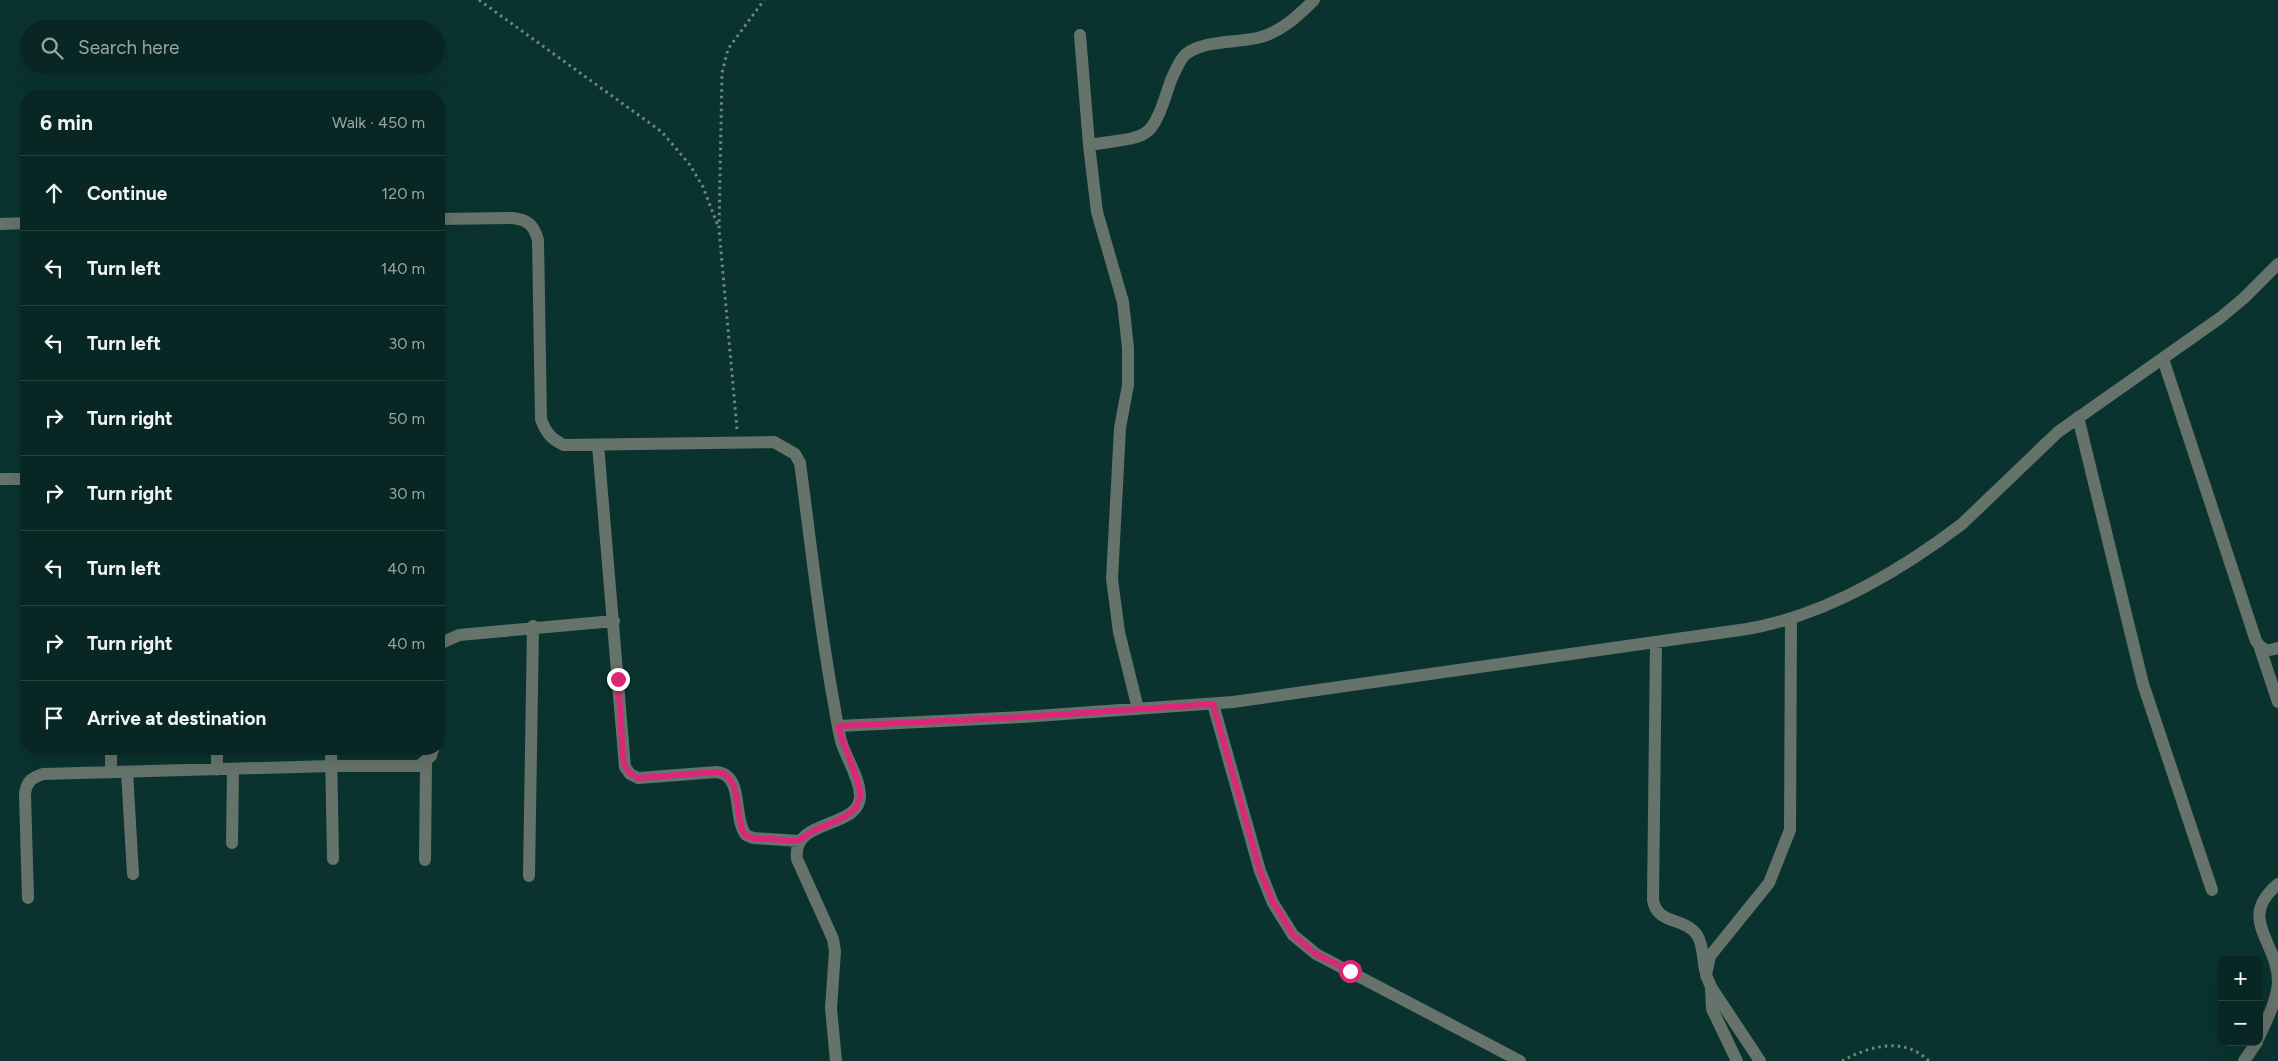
<!DOCTYPE html>
<html lang="en">
<head>
<meta charset="utf-8">
<style>
	:root { --surface:#082623; --page:#163230; --text:#f1f3f6; --muted:#98a5a6; --line:#294341 }
	body { margin:0; font-family:Figtree,sans-serif; background:var(--page); color:var(--text) }
	.controls { position:absolute; right:15px; bottom:15px; display:grid; overflow:hidden; border-radius:10px; box-shadow:0 5px 20px #0002 }
	.controls button { width:45px; height:45px; display:grid; place-items:center; padding:0; border:0; border-bottom:1px solid var(--line); background:var(--surface); color:var(--text); font:25px sans-serif }
	.stop { position:absolute; width:15px; height:15px; margin:-11px; border:4px solid #db2777; border-radius:50%; background:#fff }
	.stop.end { background:#db2777; border-color:#fff; box-shadow:0 1px 5px #0008 }
	.list { margin:0; padding:0; list-style:none }
	h2 { display:flex; justify-content:space-between; align-items:center; height:65px; margin:0; padding:0 20px; font-size:21px }
	h2 small { font-size:16px; font-weight:400; color:var(--muted) }
	.list li { display:grid; grid-template-columns:32px 1fr auto; gap:15px; align-items:center; box-sizing:border-box; height:75px; padding:0 20px; border-top:1px solid var(--line) }
	.list b { display:block; font-size:19px; white-space:nowrap }
	.list em { font-size:16px; font-style:normal; color:var(--muted) }
	.icon { flex:none; width:28px; height:28px; fill:none; stroke:currentColor; stroke-width:2; stroke-linecap:round; stroke-linejoin:round }
	.map { position:relative; flex:none; width:2278px; height:1061px; overflow:hidden }
	.search { position:absolute; background:var(--surface); box-shadow:0 5px 20px #0002; left:20px; top:20px; width:425px; height:55px; display:flex; align-items:center; gap:12px; box-sizing:border-box; padding:0 18px; border-radius:28px; color:var(--muted); font-size:19px }
	.panel { position:absolute; background:var(--surface); box-shadow:0 5px 20px #0002; left:20px; top:90px; width:425px; height:665px; border-radius:20px }
	.map>svg:first-child { display:block }
	.lines { fill:none; stroke-linecap:round; stroke-linejoin:round }
	.path { stroke:#698985; stroke-width:3; stroke-dasharray:2.5 4; stroke-linecap:butt }
	.minor { stroke:#66736a; stroke-width:12 }
	.route { stroke:#db2777; stroke-width:6 }
</style>
</head>
<body>
<div class="map">
<svg width="2278" height="1061" viewBox="0 0 2278 1061">
	<rect width="100%" height="100%" fill="#0a332f"/>
	<g class="lines">
		<path class="path" d="M479 0 662 132 690 165 703 187 718 226
			M737 429 719 229 722 73 728 49 764 0
			M1842 1061C1870 1046 1903 1036 1929 1061"/>
		<path class="minor" d="M1080 35 1089 145 1097 212 1123 302 1128 348V385L1120 428 1112 579 1119 632 1138 709
			M1089 145C1153 135 1150 143 1171 80 1175 72 1179 60 1186 54 1205 40 1235 43 1257 38 1280 33 1298 16 1314 0
			M439 219 513 218C529 220 534 226 538 240L541 419C546 433 551 439 564 445L774 442 795 454 800 463C811 544 819 624 834 704 836 716 838 729 841 741 846 758 859 776 860 795 861 830 791 817 797 859L833 939 835 951 831 1008 836 1061
			M0 224 26 223
			M2163 359 2256 641C2262 650 2267 652 2278 648
			M2078 417 2143 684 2212 890
			M598 445 625 767 630 774 638 778 717 772C745 776 732 818 746 835L753 838 799 841
			M0 479H26
			M1656 642 1653 900C1657 925 1685 917 1697 935 1703 944 1703 959 1705 970
			M439 644 459 635 614 621
			M2260 648 2278 702
			M1213 704 1260 871 1273 903 1293 935 1316 954 1520 1061
			M838 726 1022 717 1233 702 1747 629C1824 616 1900 571 1962 524L2058 432 2220 318 2244 298 2278 264
			M217 749V770
			M331 749 333 859
			M127 772 133 874
			M111 773V749
			M232 843 233 770
			M425 860 426 762
			M529 876 533 626
			M28 898 25 795C26 782 31 778 43 774L331 766H419L431 756 433 749
			M1711 987 1712 1009 1737 1061
			M2259 1037C2266 1021 2277 1001 2278 982 2278 941 2236 919 2278 884
			M1760 1061 1711 987 1706 975 1710 956 1769 883 1790 830 1791 620
			M2244 1061 2257 1042"/>
	</g>
	<g class="lines">
		<path class="route" d="M618 679 623 758C625 769 628 773 638 778L717 772C745 776 732 818 746 836L753 838 799 841C813 828 832 825 847 815 854 811 859 804 860 796 861 781 842 744 838 726L1022 717 1213 704 1260 871 1273 902 1293 935 1316 954 1350 971"/>
	</g>
</svg>
<div class="controls">
<button>+</button>
<button>−</button>
</div>
<div class="stop" style="left:1350px;top:971px"></div>
<div class="stop end" style="left:618px;top:679px"></div>
<div class="search"><svg class="icon" aria-label="search" viewBox="0 0 24 24"><circle cx="10" cy="10" r="6"/><path d="M15 15l6 6"/></svg>Search here</div>
<section class="panel">
<h2>6 min<small>Walk · 450 m</small></h2>
<ul class="list">
<li><svg class="icon" aria-label="ahead" viewBox="0 0 24 24"><path d="M12 20V5M6 11l6-6 6 6"/></svg><div><b>Continue</b></div><em>120 m</em></li>
<li><svg class="icon" aria-label="left" viewBox="0 0 24 24"><path d="M17 20v-9H6M10 6l-5 5 5 5"/></svg><div><b>Turn left</b></div><em>140 m</em></li>
<li><svg class="icon" aria-label="left" viewBox="0 0 24 24"><path d="M17 20v-9H6M10 6l-5 5 5 5"/></svg><div><b>Turn left</b></div><em>30 m</em></li>
<li><svg class="icon" aria-label="right" viewBox="0 0 24 24"><path d="M7 20v-9h11M14 6l5 5-5 5"/></svg><div><b>Turn right</b></div><em>50 m</em></li>
<li><svg class="icon" aria-label="right" viewBox="0 0 24 24"><path d="M7 20v-9h11M14 6l5 5-5 5"/></svg><div><b>Turn right</b></div><em>30 m</em></li>
<li><svg class="icon" aria-label="left" viewBox="0 0 24 24"><path d="M17 20v-9H6M10 6l-5 5 5 5"/></svg><div><b>Turn left</b></div><em>40 m</em></li>
<li><svg class="icon" aria-label="right" viewBox="0 0 24 24"><path d="M7 20v-9h11M14 6l5 5-5 5"/></svg><div><b>Turn right</b></div><em>40 m</em></li>
<li><svg class="icon" aria-label="arrive" viewBox="0 0 24 24"><path d="M6 21V4h12l-3 4 3 4H6"/></svg><div><b>Arrive at destination</b></div></li>
</ul>
</section>
</div>
</body>
</html>
